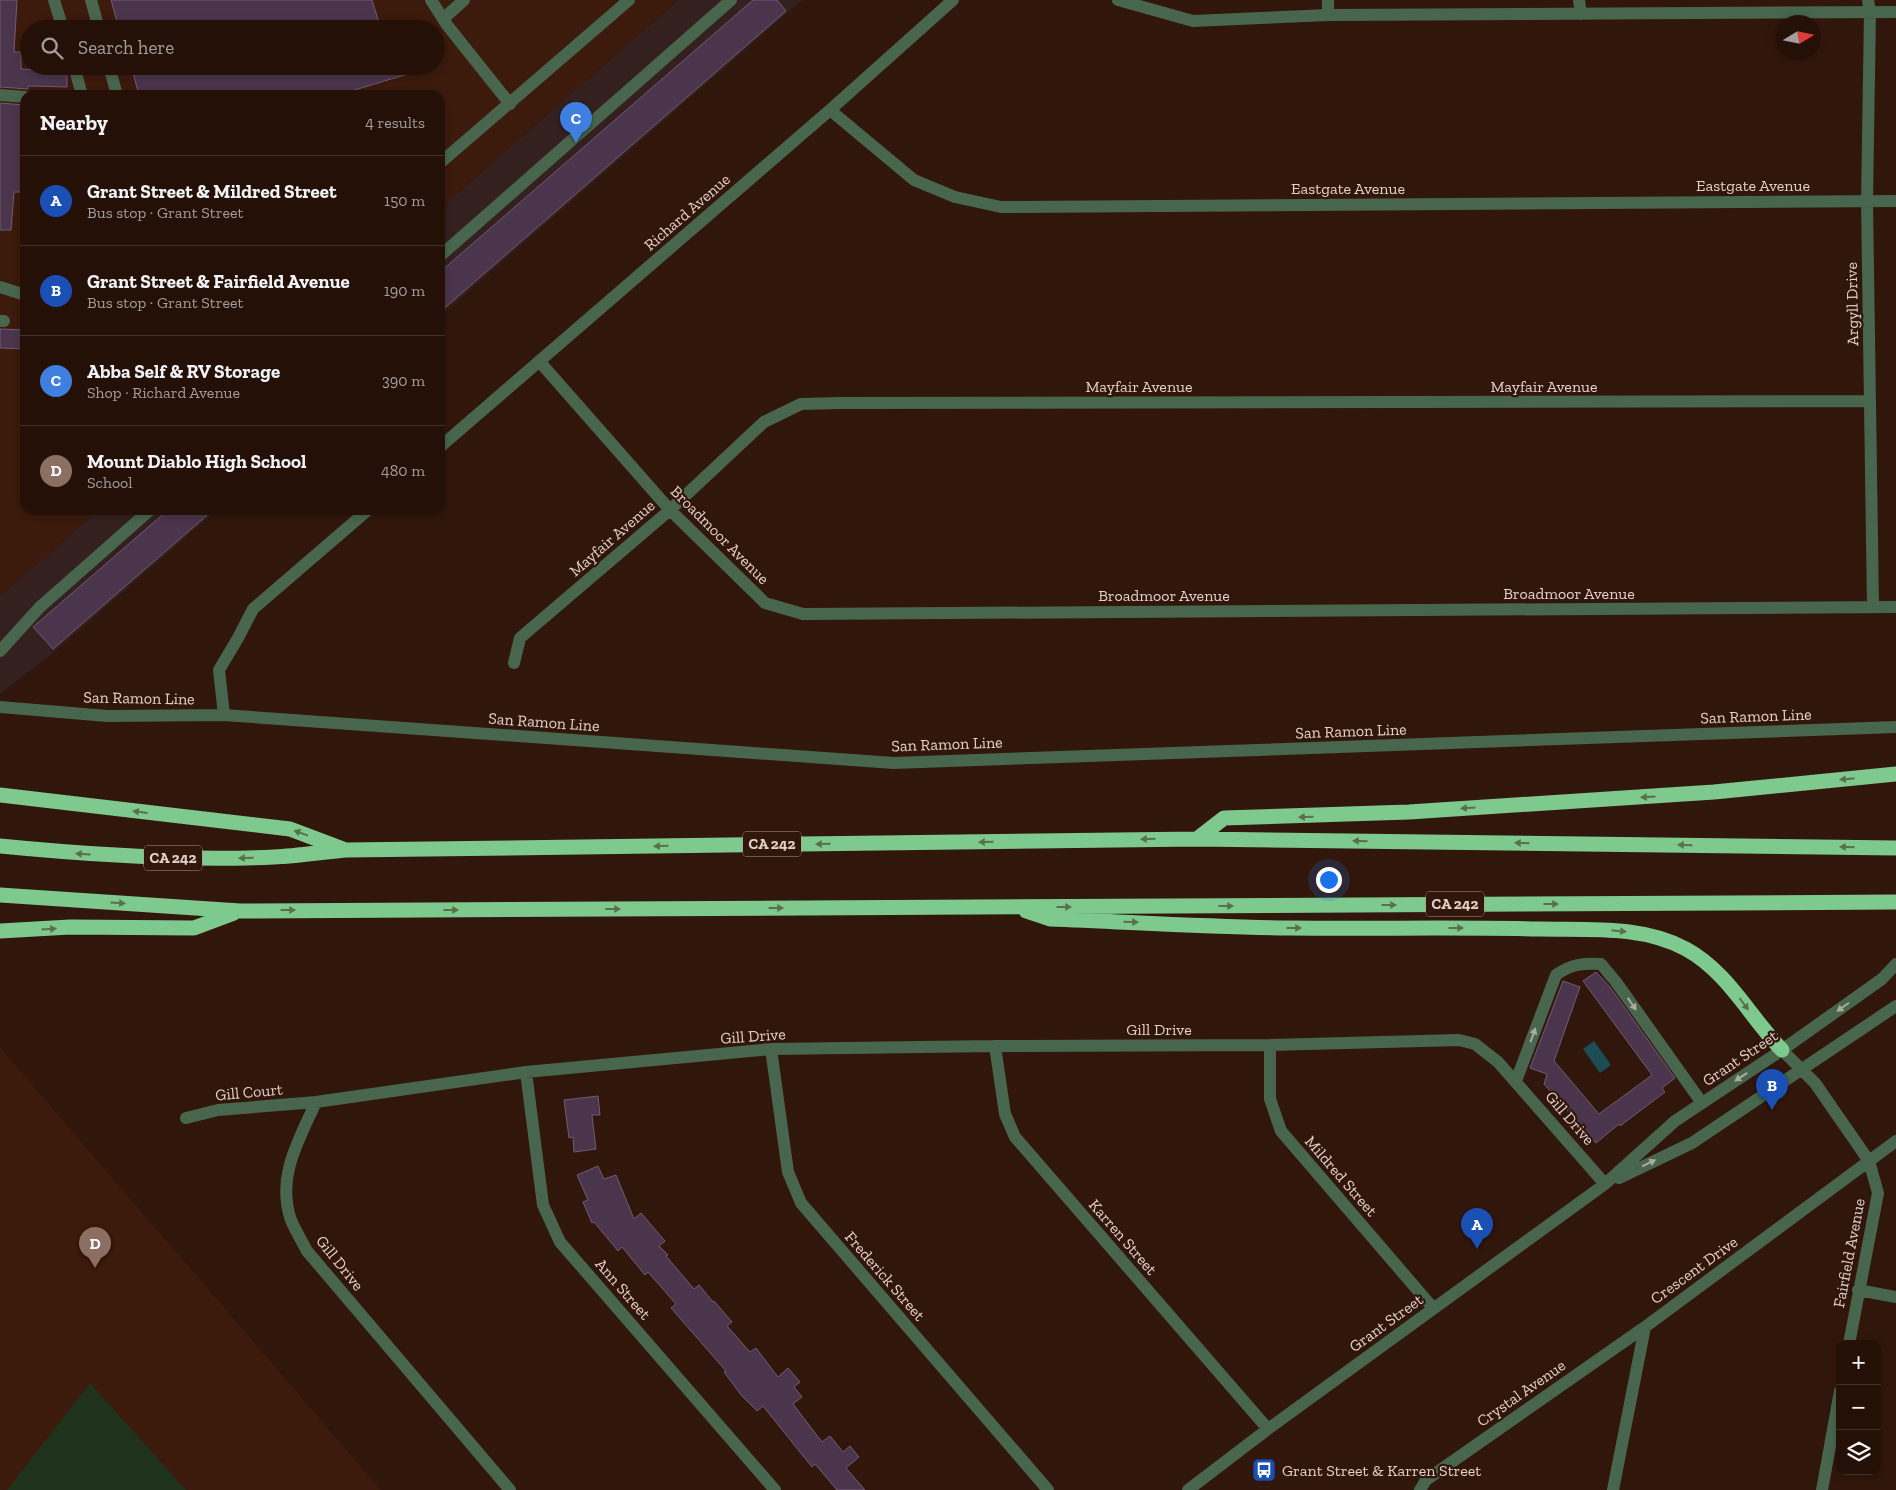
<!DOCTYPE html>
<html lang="en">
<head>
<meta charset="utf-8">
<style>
	:root { --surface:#251008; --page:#311e16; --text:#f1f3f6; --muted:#a39d9c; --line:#423029; --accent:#7bd156 }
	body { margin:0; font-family:"Zilla Slab",serif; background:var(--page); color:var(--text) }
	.controls { position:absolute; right:15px; bottom:15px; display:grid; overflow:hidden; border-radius:10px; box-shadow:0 2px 8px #0003 }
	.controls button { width:45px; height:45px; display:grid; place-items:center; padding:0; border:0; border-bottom:1px solid var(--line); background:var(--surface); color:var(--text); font:25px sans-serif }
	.compass { position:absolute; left:1776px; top:15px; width:45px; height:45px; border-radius:50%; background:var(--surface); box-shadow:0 2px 8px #0003; rotate:80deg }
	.you { position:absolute; left:1328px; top:879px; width:18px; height:18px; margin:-12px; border:4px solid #fff; border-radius:50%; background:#1a73e8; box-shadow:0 0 0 8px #1a73e833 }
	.badge { display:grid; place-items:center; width:32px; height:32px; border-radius:50%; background:var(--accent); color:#fff; font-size:16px; font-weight:700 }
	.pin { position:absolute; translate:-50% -41px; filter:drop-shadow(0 1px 2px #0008) }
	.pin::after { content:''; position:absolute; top:26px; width:18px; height:15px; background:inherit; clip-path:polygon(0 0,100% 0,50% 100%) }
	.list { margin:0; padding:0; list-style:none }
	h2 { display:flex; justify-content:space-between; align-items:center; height:65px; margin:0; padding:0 20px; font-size:21px }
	h2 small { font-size:16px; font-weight:400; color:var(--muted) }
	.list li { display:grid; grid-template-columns:32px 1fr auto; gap:15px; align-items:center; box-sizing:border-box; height:90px; padding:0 20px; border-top:1px solid var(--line) }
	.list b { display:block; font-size:19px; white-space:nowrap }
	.list p { margin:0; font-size:16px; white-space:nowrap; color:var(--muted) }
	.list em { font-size:16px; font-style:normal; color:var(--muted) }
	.icon { flex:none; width:28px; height:28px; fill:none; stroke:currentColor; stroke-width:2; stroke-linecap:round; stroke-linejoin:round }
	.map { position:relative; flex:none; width:1896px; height:1490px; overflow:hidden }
	.search { position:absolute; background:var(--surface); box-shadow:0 2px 8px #0003; left:20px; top:20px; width:425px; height:55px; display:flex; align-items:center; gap:12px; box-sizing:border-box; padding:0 18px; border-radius:28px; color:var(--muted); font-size:19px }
	.panel { position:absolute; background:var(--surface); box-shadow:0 2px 8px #0003; left:20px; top:90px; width:425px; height:425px; border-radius:15px }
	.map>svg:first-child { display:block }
	.commercial { fill:#33201f }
	.built { fill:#3c1a0c; fill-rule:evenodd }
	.green { fill:#1f321c }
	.water { fill:#1c4d55 }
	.building { fill:#4b354c; stroke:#725b74 }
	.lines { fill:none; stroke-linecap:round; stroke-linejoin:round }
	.minor { stroke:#48664e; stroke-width:12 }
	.highway { stroke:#7ec98e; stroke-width:15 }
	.oneway { fill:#58704c }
	.oneway2 { fill:#adab9d }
	.labels { text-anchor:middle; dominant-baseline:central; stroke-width:4.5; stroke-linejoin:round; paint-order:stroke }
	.shield { fill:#31160b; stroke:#ae988f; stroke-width:1 }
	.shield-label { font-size:15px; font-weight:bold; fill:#e3d0c8 }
	.street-label { font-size:16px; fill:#e3d0c8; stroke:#31160b }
	.poi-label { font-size:16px; fill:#e3d0c8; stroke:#31160b; text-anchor:start }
</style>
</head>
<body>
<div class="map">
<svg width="1896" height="1490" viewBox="0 0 1896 1490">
	<rect width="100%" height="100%" fill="#31160b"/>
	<path class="commercial" d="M678 0H802L440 316V208Z
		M98 510H217L54 652 0 694V596Z"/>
	<path class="built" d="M0 0H678L440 208V95H25V510H98L0 596ZM29 29H436V66H29Z
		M0 1047 381 1490H0Z"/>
	<path class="green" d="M90 1383 186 1490H7Z"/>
	<path class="water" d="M1594 1041 1611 1065 1600 1073 1583 1049Z"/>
	<path class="building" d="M0 0H17L14 52H21V69L67 71V87L28 86V89L0 87Z
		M111 0H372L381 29H119Z
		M753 0H777L786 11 440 312V272Z
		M131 66H420L421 70 338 95H139Z
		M0 103 25 105V192H14L11 230H0Z
		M0 329 25 330V349L0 348Z
		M168 510H213L53 649 33 627Z
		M1596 972 1610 987 1675 1078 1662 1088 1665 1092 1620 1126 1619 1124 1596 1143 1544 1084 1547 1074 1530 1068 1563 981 1580 987 1554 1061 1599 1114 1652 1075 1583 981Z
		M598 1096 600 1115H592L596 1149 574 1152 573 1137 569 1138 564 1100Z
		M598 1166 604 1179 616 1175 634 1219 641 1213 665 1241 659 1246 668 1255 666 1256 694 1289 699 1285 713 1302 714 1301 732 1322 727 1326 750 1352 756 1348 778 1377 788 1368 800 1382 794 1387 802 1397 793 1404 822 1442 830 1436 843 1452 850 1446 859 1457 846 1468 865 1490H837L815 1464 812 1467 763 1406 757 1411 742 1396 724 1372 726 1371 671 1308 676 1304 648 1272 645 1275 622 1247 618 1251 594 1222 592 1223 583 1202 588 1200 577 1175Z"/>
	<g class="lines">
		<path class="minor" d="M54 0 63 29
			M91 0 99 29
			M431 0 447 25 510 104
			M1118 0 1193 21 1328 15 1896 12
			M1328 0V15
			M1579 0 1581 14
			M1868 0 1870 12 1867 201 1873 607
			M443 19 464 0
			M74 66 82 95
			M109 66 117 95
			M0 95 25 97
			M830 110 914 180 955 197 1001 207 1896 201
			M440 163 629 0
			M440 256 731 0
			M0 287 25 295
			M0 321H4
			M539 361 670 510 765 603 803 614 1896 607
			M440 447 830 110 953 0
			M0 651 40 607 150 510
			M514 663 520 638 670 510 764 422 801 404 839 403 1869 401
			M0 707 107 716 224 715 894 763 1896 727
			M224 715 219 670 238 638 253 609 368 510
			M1270 1045V1099L1281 1131 1433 1308
			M995 1046 1005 1114 1015 1137 1268 1429
			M771 1049 788 1172 801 1203 1048 1490
			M1782 1050 1815 1083 1869 1161 1878 1193 1849 1344
			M526 1072 543 1205 560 1242 775 1490
			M1516 1081 1556 975C1571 964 1583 963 1601 964L1616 982 1702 1103
			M316 1102C299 1140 276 1177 291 1220 295 1230 302 1241 307 1251L510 1490
			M186 1118 218 1110 316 1102 526 1072 771 1049 995 1046 1270 1045 1459 1040 1475 1044 1498 1062 1605 1184
			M1619 1178 1692 1143 1896 1006
			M1858 1290 1896 1297
			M1188 1490 1268 1429 1605 1184 1675 1121 1782 1050 1882 979 1896 964
			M1420 1490 1426 1480 1645 1327
			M1613 1490 1645 1327 1896 1141
			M1822 1490 1840 1391"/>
		<path class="highway" d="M0 795 290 829 343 849
			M1197 839 1224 818 1409 812 1714 792 1896 774
			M0 846C91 855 183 861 274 857 298 856 322 852 346 850L1197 839 1896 848
			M0 895 240 911 1896 902
			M1026 911 1050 919C1130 922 1209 927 1289 928 1372 929 1456 927 1540 929 1588 930 1642 925 1686 949 1728 972 1749 1016 1782 1050
			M0 931 70 927 194 928 234 913"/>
	</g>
	<defs><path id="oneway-solid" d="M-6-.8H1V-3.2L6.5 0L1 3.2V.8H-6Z" transform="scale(1.25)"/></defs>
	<g class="oneway">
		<use href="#oneway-solid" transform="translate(1847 779) rotate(174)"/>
		<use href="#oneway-solid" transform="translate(1648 797) rotate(176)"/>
		<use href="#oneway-solid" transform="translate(1468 808) rotate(176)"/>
		<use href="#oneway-solid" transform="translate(140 812) rotate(-173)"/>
		<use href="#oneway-solid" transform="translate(1306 817) rotate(178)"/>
		<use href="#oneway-solid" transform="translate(301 833) rotate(-160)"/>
		<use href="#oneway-solid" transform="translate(1148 839) rotate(179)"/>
		<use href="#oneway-solid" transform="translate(1360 841) rotate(-179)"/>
		<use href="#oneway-solid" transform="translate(986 842) rotate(179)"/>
		<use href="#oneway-solid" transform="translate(1522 843) rotate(-179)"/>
		<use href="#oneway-solid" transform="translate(823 844) rotate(179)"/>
		<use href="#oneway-solid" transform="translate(1685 845) rotate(-179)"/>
		<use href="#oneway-solid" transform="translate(661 846) rotate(179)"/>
		<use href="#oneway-solid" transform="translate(1847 847) rotate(-179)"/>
		<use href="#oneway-solid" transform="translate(83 854) rotate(-177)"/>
		<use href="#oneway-solid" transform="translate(246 858) rotate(179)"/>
		<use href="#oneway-solid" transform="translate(118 903) rotate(3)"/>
		<use href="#oneway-solid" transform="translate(1551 904)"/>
		<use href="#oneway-solid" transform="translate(1389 905)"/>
		<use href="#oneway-solid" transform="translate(1226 906)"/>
		<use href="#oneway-solid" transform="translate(1064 907)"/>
		<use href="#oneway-solid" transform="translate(776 908)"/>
		<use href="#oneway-solid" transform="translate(613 909)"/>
		<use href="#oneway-solid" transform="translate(288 910)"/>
		<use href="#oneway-solid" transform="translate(451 910)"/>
		<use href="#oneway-solid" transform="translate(1131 922) rotate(2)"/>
		<use href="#oneway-solid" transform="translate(1294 928)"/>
		<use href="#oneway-solid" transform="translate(1456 928)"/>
		<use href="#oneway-solid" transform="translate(49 929) rotate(-3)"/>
		<use href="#oneway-solid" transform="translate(1619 931) rotate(6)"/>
		<use href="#oneway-solid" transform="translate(1744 1004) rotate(53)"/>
	</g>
	<g class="oneway2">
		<use href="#oneway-solid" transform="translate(1632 1004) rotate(55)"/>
		<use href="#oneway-solid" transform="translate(1843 1007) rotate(145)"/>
		<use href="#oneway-solid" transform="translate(1533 1035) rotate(-70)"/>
		<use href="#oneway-solid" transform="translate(1741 1077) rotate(147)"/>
		<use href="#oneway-solid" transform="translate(1649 1163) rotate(-26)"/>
	</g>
	<defs>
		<g id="bus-square" transform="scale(1.25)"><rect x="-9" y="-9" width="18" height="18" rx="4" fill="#1a4fb4" stroke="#31160b"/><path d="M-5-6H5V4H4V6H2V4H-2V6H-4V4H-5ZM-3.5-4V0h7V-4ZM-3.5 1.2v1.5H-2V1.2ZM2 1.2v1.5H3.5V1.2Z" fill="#fff"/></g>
	</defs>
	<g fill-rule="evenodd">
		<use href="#bus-square" x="1264" y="1470"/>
	</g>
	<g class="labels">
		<g class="shield">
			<rect x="743" y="831.5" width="58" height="25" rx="4"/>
			<rect x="144" y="845.5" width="58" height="25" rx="4"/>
			<rect x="1426" y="891.5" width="58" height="25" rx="4"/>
		</g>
		<g class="shield-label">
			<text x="772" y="844">CA 242</text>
			<text x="173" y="858">CA 242</text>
			<text x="1455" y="904">CA 242</text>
		</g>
		<g class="street-label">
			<text x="1753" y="185">Eastgate Avenue</text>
			<text x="1348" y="188">Eastgate Avenue</text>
			<text transform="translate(687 212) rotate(-41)">Richard Avenue</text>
			<text transform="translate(1852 304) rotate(-91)">Argyll Drive</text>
			<text x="1139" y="386">Mayfair Avenue</text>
			<text x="1544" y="386">Mayfair Avenue</text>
			<text transform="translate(720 535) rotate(45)">Broadmoor Avenue</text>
			<text transform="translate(612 538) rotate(-41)">Mayfair Avenue</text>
			<text x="1569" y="593">Broadmoor Avenue</text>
			<text x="1164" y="595">Broadmoor Avenue</text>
			<text transform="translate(139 698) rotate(1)">San Ramon Line</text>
			<text transform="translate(1756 716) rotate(-2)">San Ramon Line</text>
			<text transform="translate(544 722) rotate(4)">San Ramon Line</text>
			<text transform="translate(1351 731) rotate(-2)">San Ramon Line</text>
			<text transform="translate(947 744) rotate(-2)">San Ramon Line</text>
			<text x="1159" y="1029">Gill Drive</text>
			<text transform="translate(753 1036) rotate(-4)">Gill Drive</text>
			<text transform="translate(1740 1058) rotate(-34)">Grant Street</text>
			<text transform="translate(249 1092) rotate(-5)">Gill Court</text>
			<text transform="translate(1570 1118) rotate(49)">Gill Drive</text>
			<text transform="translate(1341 1176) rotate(49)">Mildred Street</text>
			<text transform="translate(1123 1237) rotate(49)">Karren Street</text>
			<text transform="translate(1849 1253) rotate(-79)">Fairfield Avenue</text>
			<text transform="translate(340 1263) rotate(51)">Gill Drive</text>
			<text transform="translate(1694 1270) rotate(-36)">Crescent Drive</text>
			<text transform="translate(885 1276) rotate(49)">Frederick Street</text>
			<text transform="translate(623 1289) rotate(49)">Ann Street</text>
			<text transform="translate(1386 1323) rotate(-36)">Grant Street</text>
			<text transform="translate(1521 1393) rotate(-35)">Crystal Avenue</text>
		</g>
		<g class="poi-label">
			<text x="1282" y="1470">Grant Street &amp; Karren Street</text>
		</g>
	</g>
</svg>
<div class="controls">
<button>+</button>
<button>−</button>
<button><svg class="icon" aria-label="layers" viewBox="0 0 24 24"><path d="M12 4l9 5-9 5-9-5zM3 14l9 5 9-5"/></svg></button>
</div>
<svg class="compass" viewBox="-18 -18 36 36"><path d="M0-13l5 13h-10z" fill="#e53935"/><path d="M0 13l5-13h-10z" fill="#a39d9c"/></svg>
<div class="you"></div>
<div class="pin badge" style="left:1477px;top:1249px;background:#1a4fb4">A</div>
<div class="pin badge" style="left:1772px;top:1110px;background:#1a4fb4">B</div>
<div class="pin badge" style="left:576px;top:143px;background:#3f7fe0">C</div>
<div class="pin badge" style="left:95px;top:1268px;background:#8d6e63">D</div>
<div class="search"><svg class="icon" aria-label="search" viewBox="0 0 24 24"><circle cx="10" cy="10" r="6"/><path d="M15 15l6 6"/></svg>Search here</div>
<section class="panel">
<h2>Nearby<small>4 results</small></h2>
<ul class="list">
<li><span class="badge" style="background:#1a4fb4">A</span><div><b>Grant Street &amp; Mildred Street</b><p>Bus stop · Grant Street</p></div><em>150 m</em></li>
<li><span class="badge" style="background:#1a4fb4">B</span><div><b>Grant Street &amp; Fairfield Avenue</b><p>Bus stop · Grant Street</p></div><em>190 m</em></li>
<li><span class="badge" style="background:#3f7fe0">C</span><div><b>Abba Self &amp; RV Storage</b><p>Shop · Richard Avenue</p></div><em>390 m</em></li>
<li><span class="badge" style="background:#8d6e63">D</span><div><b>Mount Diablo High School</b><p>School</p></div><em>480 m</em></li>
</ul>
</section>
</div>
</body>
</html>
